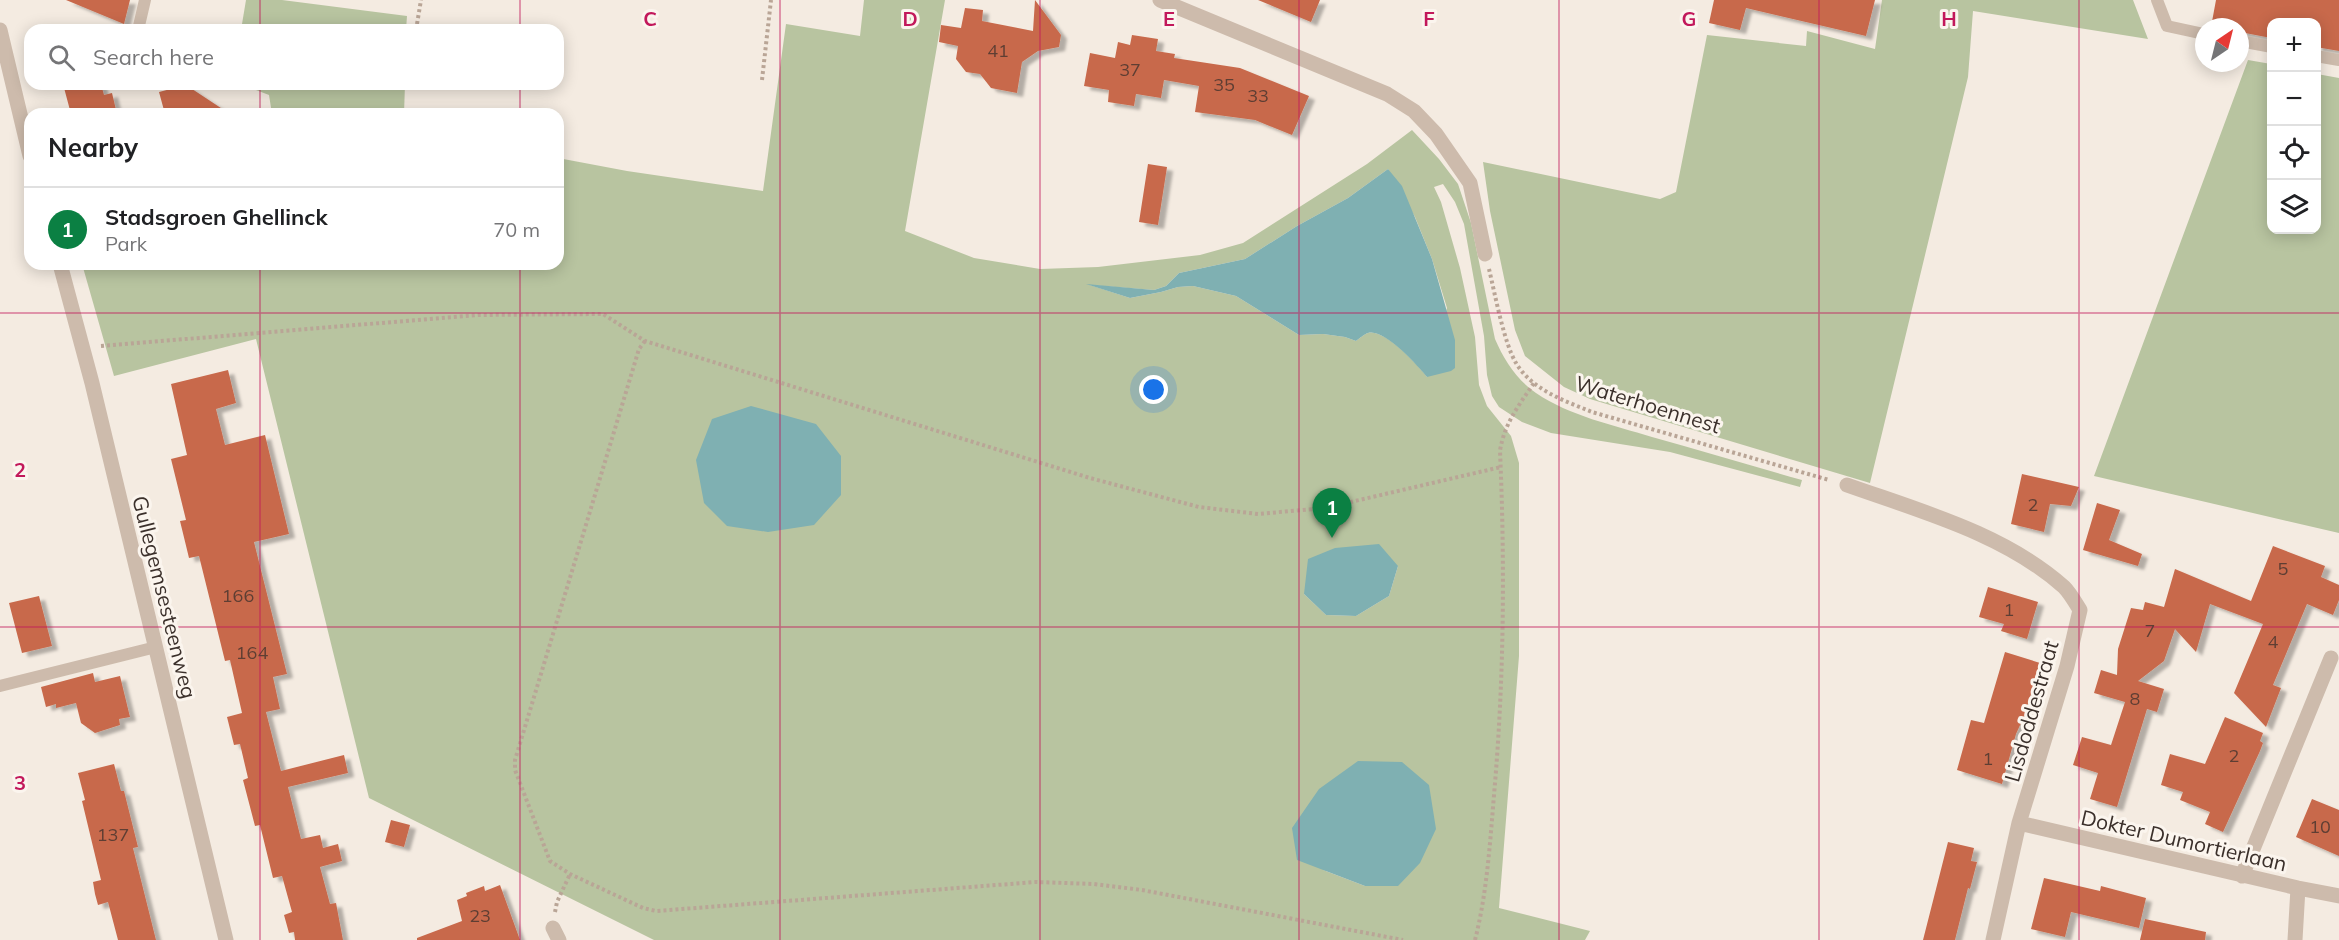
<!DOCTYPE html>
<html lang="en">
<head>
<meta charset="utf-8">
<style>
	:root { --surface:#fff; --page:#f6f6f6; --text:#202124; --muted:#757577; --line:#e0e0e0; --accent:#0b8043 }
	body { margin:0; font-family:Mulish,sans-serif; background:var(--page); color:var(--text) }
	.controls { position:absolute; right:18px; top:18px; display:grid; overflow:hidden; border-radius:12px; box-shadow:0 3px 15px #0003 }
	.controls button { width:54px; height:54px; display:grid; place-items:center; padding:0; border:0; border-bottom:2px solid var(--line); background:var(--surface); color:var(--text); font:30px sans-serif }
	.compass { position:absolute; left:2195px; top:18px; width:54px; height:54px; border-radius:50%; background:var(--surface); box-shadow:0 3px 15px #0003; rotate:35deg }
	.you { position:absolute; left:1154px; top:390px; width:21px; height:21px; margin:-15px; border:4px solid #fff; border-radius:50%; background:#1a73e8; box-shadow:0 0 0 9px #1a73e833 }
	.badge { display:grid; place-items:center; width:39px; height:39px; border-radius:50%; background:var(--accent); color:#fff; font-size:20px; font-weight:700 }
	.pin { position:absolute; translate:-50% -50px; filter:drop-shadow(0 2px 3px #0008) }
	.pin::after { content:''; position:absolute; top:32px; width:21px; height:18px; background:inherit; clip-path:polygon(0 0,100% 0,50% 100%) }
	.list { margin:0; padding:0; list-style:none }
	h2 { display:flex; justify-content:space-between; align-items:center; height:78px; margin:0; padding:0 24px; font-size:26px }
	h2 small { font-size:20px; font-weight:400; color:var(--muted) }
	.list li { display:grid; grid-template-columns:39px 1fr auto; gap:18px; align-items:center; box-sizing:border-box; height:84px; padding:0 24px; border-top:2px solid var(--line) }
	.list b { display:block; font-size:22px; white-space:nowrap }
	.list p { margin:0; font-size:20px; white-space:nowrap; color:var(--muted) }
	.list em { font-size:20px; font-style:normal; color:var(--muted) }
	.icon { flex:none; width:33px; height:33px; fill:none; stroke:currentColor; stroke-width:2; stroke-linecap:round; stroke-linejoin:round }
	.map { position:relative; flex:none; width:2339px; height:940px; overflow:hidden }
	.search { position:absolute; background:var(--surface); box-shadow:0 3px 15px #0003; left:24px; top:24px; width:540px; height:66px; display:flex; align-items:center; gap:15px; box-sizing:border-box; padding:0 21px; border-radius:18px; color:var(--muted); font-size:22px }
	.panel { position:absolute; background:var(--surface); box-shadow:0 3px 15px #0003; left:24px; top:108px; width:540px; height:162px; border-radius:18px }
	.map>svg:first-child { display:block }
	.green { fill:#b8c4a0; fill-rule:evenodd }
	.water { fill:#7fb0b2 }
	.building { fill:#c8694b; filter:url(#shadow) }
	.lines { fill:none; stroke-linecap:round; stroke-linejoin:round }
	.path { stroke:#b9a596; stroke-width:4; stroke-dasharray:3 3; stroke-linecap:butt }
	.service { stroke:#cdbbac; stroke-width:12 }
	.minor { stroke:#cdbbac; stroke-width:15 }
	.tertiary { stroke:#cdbbac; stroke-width:15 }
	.grid { fill:none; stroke:#c2185b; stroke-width:1.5; stroke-opacity:0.55 }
	.labels { text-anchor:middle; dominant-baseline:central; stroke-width:6; stroke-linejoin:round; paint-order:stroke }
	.number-label { font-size:18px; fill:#5e3e33 }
	.street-label { font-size:21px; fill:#3b302b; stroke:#fbf5ee }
	.grid-label { font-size:20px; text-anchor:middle; font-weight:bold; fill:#c2185b; stroke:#fbf5ee; stroke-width:6; stroke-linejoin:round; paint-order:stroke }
</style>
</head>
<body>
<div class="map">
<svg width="2339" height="940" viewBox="0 0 2339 940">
	<defs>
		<filter id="shadow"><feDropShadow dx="6" dy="4" stdDeviation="1.5" flood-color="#0004"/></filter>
	</defs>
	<rect width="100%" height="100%" fill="#f4ebe1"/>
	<path class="green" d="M246 0H282L407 16 406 30H241Z
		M864 0H945L905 231 974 258 1040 269 1098 267 1200 255 1243 243 1367 164 1412 130 1439 159 1458 184 1471 223 1495 339C1504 360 1517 380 1536 393 1570 416 1613 425 1652 437 1702 451 1752 466 1802 480L1800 487 1670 452 1551 433 1522 422 1499 407 1492 396 1487 375 1484 336 1464 224 1455 202 1443 184 1434 187 1441 202 1460 268 1475 337 1479 385 1487 406 1511 436 1519 463V656L1499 908 1590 931 1585 940H654L369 798 256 339 114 376 82 264H558V158L627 171 763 191 786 24 860 36ZM1388 169 1415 217 1432 259 1447 308 1427 377C1418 365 1384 328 1368 333 1364 334 1359 339 1356 341L1345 337 1323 334 1299 335 1236 296 1193 286 1178 287 1161 292 1130 298 1090 285 1154 290 1166 286 1179 273 1245 259 1297 226 1348 198ZM1398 566 1389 596 1356 616 1326 615 1304 594ZM1323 870 1398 885 1365 886Z
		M1882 0H2133L2148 39 1973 11 1968 77 1870 483 1590 399 1564 387 1525 356 1515 330 1490 211 1483 162 1660 199 1676 192 1707 35 1806 46 1807 31 1875 49Z
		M2248 60 2271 64 2272 230H2316L2317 74 2339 78V533L2094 476Z
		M240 84H405L404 114H272L269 95Z"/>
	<path class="water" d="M1388 169 1402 186 1432 259 1455 340V368L1451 371 1427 377C1418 366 1384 328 1368 333 1364 334 1359 339 1356 341L1345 337 1323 334 1299 335 1236 296 1193 286 1178 287 1161 292 1130 298 1086 284 1154 290 1166 286 1179 273 1245 259 1297 226 1348 198Z
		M751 406 816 424 841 456V495L814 525 768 532 727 526 704 503 696 460 712 419Z
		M1379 544 1398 566 1389 596 1356 616 1326 615 1304 594 1308 559 1335 548Z
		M1358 761 1402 762 1429 785 1436 829 1420 863 1398 886H1365L1297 860 1292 828 1319 789Z"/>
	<path class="building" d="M66 0H130L124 24Z
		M1035 0 1061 35 1059 47 1038 51 1022 62 1017 93 991 88 980 74 966 72 956 59 958 46 939 42 941 25 961 28 965 8 983 10 982 21 1033 31Z
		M1258 0H1320L1311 22Z
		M1714 0H1875L1866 36 1746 8 1740 30 1709 23Z
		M2216 0H2339V51L2316 47V22H2271V38L2240 32V27H2211Z
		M1132 35 1158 39 1156 51 1175 54 1174 58 1240 68 1309 96 1292 135 1255 120 1195 112 1199 86 1164 80 1161 98 1136 94 1134 106 1108 102 1109 90 1084 86 1090 53 1115 58 1118 42 1130 45Z
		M63 84H101L104 95 112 93 117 114H71Z
		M186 85 230 114H165L159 92Z
		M1148 164 1167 167 1158 225 1139 222Z
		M228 370 236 403 216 409 225 445 265 435 289 534 254 542 287 674 273 677 280 709 266 712 281 771 344 755 348 773 288 787 301 839 320 835 323 848 338 844 342 861 320 867 330 904 336 903 343 940H295L294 932 289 933 284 915 292 912 282 876 273 878 260 825 255 826 243 780 248 778 240 744 234 745 227 717 242 713 230 660 225 661 199 556 189 558 180 521 186 520 171 459 187 455 171 384Z
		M2022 474 2079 487 2071 506 2050 504 2044 532 2011 524Z
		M2097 503 2120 510 2109 540 2142 554 2138 566 2083 550Z
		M2273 546 2325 566 2321 577 2339 585V600L2333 615 2307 604 2273 685 2281 688 2266 727 2234 693 2263 624 2210 604 2196 652 2175 629 2164 661 2138 681 2164 689 2157 712 2147 709 2117 807 2090 799 2098 773 2073 765 2082 737 2111 745 2125 702 2094 693 2101 670 2117 675 2118 649 2131 608 2143 610 2145 602 2164 607 2175 569 2251 601Z
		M1988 587 2038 602 2027 639 2001 631 2004 624 1979 617Z
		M39 596 52 646 22 653 9 603Z
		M2005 652 2040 663 2025 714 2016 734 2002 784 1957 770 1971 720 1984 723Z
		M93 673 95 682 120 676 130 717 119 719 120 725 95 733 81 723 76 703 56 708V704L46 707 41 687Z
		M2225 717 2263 733 2260 741 2263 743 2260 751 2223 832 2205 824 2210 812 2180 800 2183 792 2161 785 2170 754 2205 764Z
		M114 764 121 791H124L138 847 133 848 156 940H118L108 902 98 905 95 894 93 882 101 880 82 801 85 800 78 773Z
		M2312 799 2339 810V856L2296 837Z
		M391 820 410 825 404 847 385 842Z
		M1948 842 1974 848 1971 861 1977 862 1970 889 1968 888 1955 940H1923Z
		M2044 878 2100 891 2101 886 2146 898 2139 928 2071 912 2065 937 2031 929Z
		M500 885 520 940H417V938L462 921 457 900 467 896 466 893 484 886 485 891Z
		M2145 919 2206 932 2205 940H2140Z"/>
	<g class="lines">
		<path class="path" d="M417 24 421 0
			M762 80 771 0
			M1489 269C1495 294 1504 343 1516 363 1532 390 1565 401 1592 412L1829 480
			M645 341 639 349 515 760V770L550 861 570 874 643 908 656 911 1036 882 1094 884 1142 890 1403 940
			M101 346 478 315 603 314 645 341 1090 478 1199 507 1258 514 1325 508 1501 467
			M555 912 557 902 570 874
			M1475 940C1487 893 1490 843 1494 795 1504 681 1505 566 1500 451 1504 424 1519 405 1534 383"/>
		<path class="service" d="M2157 0 2167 26 2204 34
			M138 30 145 0
			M2240 41 2272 47
			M2316 56 2339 60
			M0 686 156 647"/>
		<path class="minor" d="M1160 0 1387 94 1414 111 1436 134 1470 183 1485 254
			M1847 485C1920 511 2005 534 2064 587 2070 593 2075 602 2080 610L2067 666 2019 823 1993 940
			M2019 823 2298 888 2339 896
			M2242 876 2331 658
			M553 928 559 940
			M2295 940 2298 888"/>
		<path class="tertiary" d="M0 30 30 156
			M60 264 92 383 226 940"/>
	</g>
	<path class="grid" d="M260 0V30M520 0V30M780 0V940M1040 0V940M1299 0V940M1559 0V940M1819 0V940M2079 0V940M260 84V114M520 84V114M260 264V940M520 264V940M0 313H2339M0 627H2339"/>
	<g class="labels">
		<g class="number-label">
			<text x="998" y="50">41</text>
			<text x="1130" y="69">37</text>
			<text x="1224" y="84">35</text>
			<text x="1258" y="95">33</text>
			<text x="2033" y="504">2</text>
			<text x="2283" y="568">5</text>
			<text x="238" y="595">166</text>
			<text x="2009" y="609">1</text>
			<text x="2150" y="630">7</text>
			<text x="2273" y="641">4</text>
			<text x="252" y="652">164</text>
			<text x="2135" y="698">8</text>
			<text x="2234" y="755">2</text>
			<text x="1988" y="758">1</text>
			<text x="2320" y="826">10</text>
			<text x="113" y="834">137</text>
			<text x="480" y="915">23</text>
		</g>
		<g class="street-label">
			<text transform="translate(1648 404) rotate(17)">Waterhoennest</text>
			<text transform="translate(165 597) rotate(76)">Gullegemsesteenweg</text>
			<text transform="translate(2031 711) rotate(-74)">Lisdoddestraat</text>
			<text transform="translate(2184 840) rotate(13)">Dokter Dumortierlaan</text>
		</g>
	</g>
	<g class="grid-label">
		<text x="650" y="26">C</text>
		<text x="910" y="26">D</text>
		<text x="1169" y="26">E</text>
		<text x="1429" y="26">F</text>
		<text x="1689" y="26">G</text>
		<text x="1949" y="26">H</text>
		<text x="20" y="477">2</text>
		<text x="20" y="790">3</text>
	</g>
</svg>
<div class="controls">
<button>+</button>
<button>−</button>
<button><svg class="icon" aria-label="locate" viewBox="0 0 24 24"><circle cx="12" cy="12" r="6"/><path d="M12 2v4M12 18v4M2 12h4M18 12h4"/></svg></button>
<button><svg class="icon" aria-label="layers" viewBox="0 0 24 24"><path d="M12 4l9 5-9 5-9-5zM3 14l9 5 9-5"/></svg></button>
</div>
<svg class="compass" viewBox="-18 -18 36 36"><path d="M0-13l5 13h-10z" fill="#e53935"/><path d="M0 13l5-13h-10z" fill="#757577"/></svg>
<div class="you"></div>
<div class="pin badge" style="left:1332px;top:538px">1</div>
<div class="search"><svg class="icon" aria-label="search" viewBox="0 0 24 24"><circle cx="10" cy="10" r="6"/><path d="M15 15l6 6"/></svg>Search here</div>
<section class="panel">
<h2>Nearby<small></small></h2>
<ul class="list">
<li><span class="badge">1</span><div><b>Stadsgroen Ghellinck</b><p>Park</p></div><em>70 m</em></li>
</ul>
</section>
</div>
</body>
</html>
